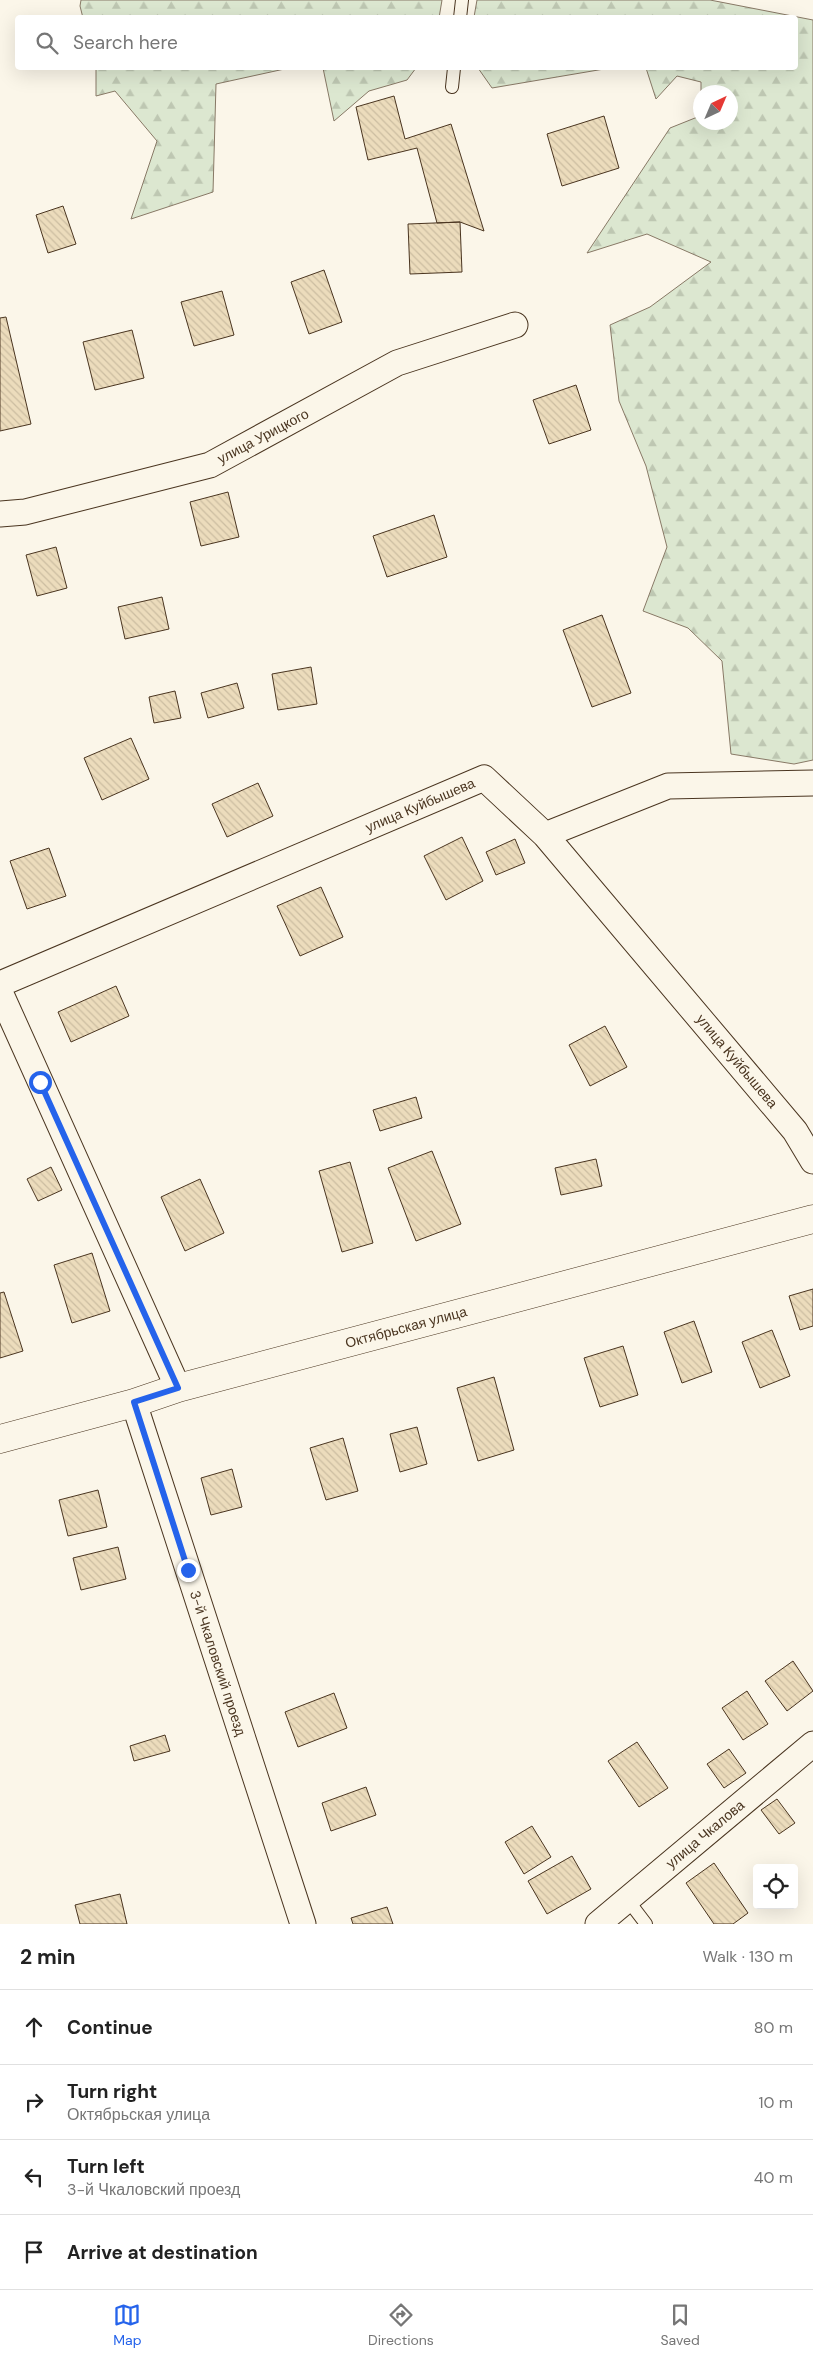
<!DOCTYPE html>
<html lang="en">
<head>
<meta charset="utf-8">
<style>
	:root { --surface:#fff; --page:#f2f2f2; --text:#222; --muted:#767676; --line:#e0e0e0; --accent:#2563eb }
	body { margin:0; font-family:"DM Sans",sans-serif; background:var(--page); color:var(--text) }
	.controls { position:absolute; right:15px; bottom:15px; display:grid; overflow:hidden; border-radius:5px; box-shadow:0 5px 20px #0002 }
	.controls button { width:45px; height:45px; display:grid; place-items:center; padding:0; border:0; border-bottom:1px solid var(--line); background:var(--surface); color:var(--text); font:25px sans-serif }
	.compass { position:absolute; left:693px; top:85px; width:45px; height:45px; border-radius:50%; background:var(--surface); box-shadow:0 5px 20px #0002; rotate:44deg }
	.stop { position:absolute; width:15px; height:15px; margin:-11px; border:4px solid #2563eb; border-radius:50%; background:#fff }
	.stop.end { background:#2563eb; border-color:#fff; box-shadow:0 1px 5px #0008 }
	.list { margin:0; padding:0; list-style:none }
	h2 { display:flex; justify-content:space-between; align-items:center; height:65px; margin:0; padding:0 20px; font-size:21px }
	h2 small { font-size:16px; font-weight:400; color:var(--muted) }
	.list li { display:grid; grid-template-columns:32px 1fr auto; gap:15px; align-items:center; box-sizing:border-box; height:75px; padding:0 20px; border-top:1px solid var(--line) }
	.list b { display:block; font-size:19px; white-space:nowrap }
	.list p { margin:0; font-size:16px; white-space:nowrap; color:var(--muted) }
	.list em { font-size:16px; font-style:normal; color:var(--muted) }
	.icon { flex:none; width:28px; height:28px; fill:none; stroke:currentColor; stroke-width:2; stroke-linecap:round; stroke-linejoin:round }
	.map { position:relative; flex:none; width:813px; height:1924px; overflow:hidden }
	.search { position:absolute; background:var(--surface); box-shadow:0 5px 20px #0002; left:15px; right:15px; top:15px; height:55px; display:flex; align-items:center; gap:12px; box-sizing:border-box; padding:0 18px; border-radius:5px; color:var(--muted); font-size:19px }
	.sheet { height:365px; background:var(--surface) }
	nav { display:flex; justify-content:space-around; align-items:center; box-sizing:border-box; height:70px; border-top:1px solid var(--line); background:var(--surface); font-size:14px; color:var(--muted) }
	nav a { display:grid; justify-items:center; gap:2px }
	nav .on { color:var(--accent) }
	.map>svg:first-child { display:block }
	.forest { fill:url(#forest-firs); stroke:#887966 }
	.building { fill:url(#building-back-hatch); stroke:#4a3520 }
	.lines { fill:none; stroke-linecap:round; stroke-linejoin:round }
	.lane-casing { stroke:#4a3520; stroke-width:14 }
	.street-casing { stroke:#4a3520; stroke-width:27 }
	.secondary-casing { stroke:#4a3520; stroke-width:29 }
	.lane { stroke:#fbf6e9; stroke-width:12 }
	.street { stroke:#fbf6e9; stroke-width:25 }
	.secondary { stroke:#fbf6e9; stroke-width:28 }
	.route { stroke:#2563eb; stroke-width:6 }
	.labels { text-anchor:middle; dominant-baseline:central; stroke-width:4; stroke-linejoin:round; paint-order:stroke }
	.street-label { font-size:14px; fill:#4a3520; stroke:#fbf6e9 }
</style>
</head>
<body>
<div class="map">
<svg width="813" height="1924" viewBox="0 0 813 1924">
	<defs>
		<pattern id="forest-firs" width="22" height="20" patternUnits="userSpaceOnUse" patternTransform="scale(1.25)"><rect width="22" height="20" fill="#dce7d0"/><path d="M5 1l3.5 6h-7zM16 11l3.5 6h-7z" fill="#bec7b2"/></pattern>
		<pattern id="building-back-hatch" width="6" height="6" patternUnits="userSpaceOnUse" patternTransform="scale(1.25)"><rect width="6" height="6" fill="#ecdcbc"/><path d="M-1 5l2 2M0 0l6 6M5-1l2 2" fill="none" stroke="#ccbda1"/></pattern>
	</defs>
	<rect width="100%" height="100%" fill="#fbf6e9"/>
	<path class="forest" d="M81 0H442L439 18H83L80 6Z
		M477 0H710L813 20V760L794 764 731 754 722 661 688 628 643 611 667 547 646 466 619 401 610 325 650 307 711 262 647 234 587 253 670 128 700 116V122H730V92H701V82L677 76 656 99 646 68H796V18L474 17Z
		M96 68H289L216 84 213 192 131 219 157 141 115 91 96 96Z
		M323 68H416L407 80 369 91 334 121Z
		M478 68H610L492 88Z"/>
	<path class="building" d="M394 96 405 139 451 124 484 231 460 222 437 223 417 148 368 160 356 107Z
		M604 116 619 168 562 186 547 134Z
		M63 206 76 244 48 253 36 215Z
		M460 222 462 272 410 274 408 224Z
		M324 270 342 322 309 334 291 282Z
		M222 291 234 335 194 346 181 302Z
		M6 317 31 424 0 431V318Z
		M132 330 144 378 95 390 83 342Z
		M576 385 591 430 549 444 533 400Z
		M228 492 239 537 201 546 190 502Z
		M434 515 447 557 387 577 373 536Z
		M56 547 67 588 37 596 26 555Z
		M162 597 169 629 125 639 118 607Z
		M602 615 631 693 592 707 563 630Z
		M311 667 317 704 278 710 272 674Z
		M237 683 244 708 208 718 201 693Z
		M175 691 181 718 154 723 149 697Z
		M131 738 149 779 102 800 84 758Z
		M258 783 273 816 227 837 212 804Z
		M462 837 483 881 446 900 424 856Z
		M515 839 525 863 496 875 486 852Z
		M49 848 66 896 27 909 10 861Z
		M321 887 343 937 300 956 277 906Z
		M116 986 129 1016 71 1042 58 1012Z
		M605 1026 627 1067 590 1086 569 1045Z
		M416 1097 422 1118 380 1131 373 1110Z
		M432 1151 461 1224 416 1241 388 1168Z
		M596 1159 602 1186 561 1195 555 1168Z
		M350 1162 373 1243 342 1252 319 1171Z
		M51 1167 62 1190 38 1201 27 1179Z
		M200 1179 224 1233 185 1251 161 1197Z
		M92 1253 110 1311 72 1323 54 1265Z
		M813 1289V1326L800 1330 789 1296Z
		M4 1292 23 1351 0 1358V1293Z
		M694 1321 712 1372 682 1383 664 1332Z
		M772 1330 790 1376 760 1388 742 1342Z
		M623 1346 638 1395 600 1407 584 1358Z
		M494 1377 514 1450 478 1461 457 1388Z
		M417 1427 427 1464 400 1472 390 1434Z
		M343 1438 358 1491 326 1500 310 1448Z
		M232 1469 242 1507 211 1515 201 1478Z
		M98 1490 107 1527 68 1536 59 1500Z
		M118 1547 126 1579 81 1590 73 1558Z
		M793 1661 813 1691 787 1711 765 1681Z
		M747 1691 768 1724 743 1740 722 1708Z
		M334 1693 347 1728 298 1747 285 1712Z
		M165 1735 170 1751 134 1761 130 1746Z
		M637 1742 668 1788 639 1807 608 1761Z
		M729 1749 746 1773 724 1788 707 1764Z
		M366 1787 376 1815 331 1831 322 1803Z
		M777 1799 795 1823 779 1834 761 1810Z
		M532 1826 551 1857 524 1874 505 1842Z
		M572 1856 591 1889 547 1914 528 1881Z
		M714 1863 748 1913 733 1924H714L686 1883Z
		M120 1894 127 1924H80L75 1905Z
		M387 1907 393 1924H353L351 1918Z"/>
	<g class="lines">
		<g class="lane-casing">
			<path id="lane" d="M460 18 462 0
				M452 87 454 68
				M627 1899 646 1924"/>
		</g>
		<g class="street-casing">
			<path id="street" d="M0 514 25 512 210 465 397 363 515 325
				M545 835 668 786 813 783
				M0 984 484 778 545 835 795 1131 813 1161
				M0 992 178 1388
				M134 1403 303 1924
				M598 1924 813 1744"/>
		</g>
		<g class="secondary-casing">
			<path id="secondary" d="M0 1439 134 1403 178 1388 813 1219"/>
		</g>
		<use href="#lane" class="lane"/>
		<use href="#street" class="street"/>
		<use href="#secondary" class="secondary"/>
	</g>
	<g class="lines">
		<path class="route" d="M40 1082 178 1388 134 1402 188 1570"/>
	</g>
	<g class="labels">
		<g class="street-label">
			<text transform="translate(263 436) rotate(-28)">улица Урицкого</text>
			<text transform="translate(420 805) rotate(-23)">улица Куйбышева</text>
			<text transform="translate(737 1061) rotate(50)">улица Куйбышева</text>
			<text transform="translate(406 1327) rotate(-15)">Октябрьская улица</text>
			<text transform="translate(218 1663) rotate(72)">3-й Чкаловский проезд</text>
			<text transform="translate(705 1834) rotate(-40)">улица Чкалова</text>
		</g>
	</g>
</svg>
<div class="controls">
<button><svg class="icon" aria-label="locate" viewBox="0 0 24 24"><circle cx="12" cy="12" r="6"/><path d="M12 2v4M12 18v4M2 12h4M18 12h4"/></svg></button>
</div>
<svg class="compass" viewBox="-18 -18 36 36"><path d="M0-13l5 13h-10z" fill="#e53935"/><path d="M0 13l5-13h-10z" fill="#767676"/></svg>
<div class="stop" style="left:40px;top:1082px"></div>
<div class="stop end" style="left:188px;top:1570px"></div>
<div class="search"><svg class="icon" aria-label="search" viewBox="0 0 24 24"><circle cx="10" cy="10" r="6"/><path d="M15 15l6 6"/></svg>Search here</div>
</div>
<section class="sheet">
<h2>2 min<small>Walk · 130 m</small></h2>
<ul class="list">
<li><svg class="icon" aria-label="ahead" viewBox="0 0 24 24"><path d="M12 20V5M6 11l6-6 6 6"/></svg><div><b>Continue</b></div><em>80 m</em></li>
<li><svg class="icon" aria-label="right" viewBox="0 0 24 24"><path d="M7 20v-9h11M14 6l5 5-5 5"/></svg><div><b>Turn right</b><p>Октябрьская улица</p></div><em>10 m</em></li>
<li><svg class="icon" aria-label="left" viewBox="0 0 24 24"><path d="M17 20v-9H6M10 6l-5 5 5 5"/></svg><div><b>Turn left</b><p>3-й Чкаловский проезд</p></div><em>40 m</em></li>
<li><svg class="icon" aria-label="arrive" viewBox="0 0 24 24"><path d="M6 21V4h12l-3 4 3 4H6"/></svg><div><b>Arrive at destination</b></div></li>
</ul>
</section>
<nav>
<a class="on"><svg class="icon" aria-label="map" viewBox="0 0 24 24"><path d="M3 6l6-2 6 2 6-2v14l-6 2-6-2-6 2zM9 4v14M15 6v14"/></svg>Map</a>
<a><svg class="icon" aria-label="directions" viewBox="0 0 24 24"><path d="M12 3l9 9-9 9-9-9zM9 14v-3h6M13 9l2 2-2 2"/></svg>Directions</a>
<a><svg class="icon" aria-label="saved" viewBox="0 0 24 24"><path d="M7 4h10v16l-5-4-5 4z"/></svg>Saved</a>
</nav>
</body>
</html>
